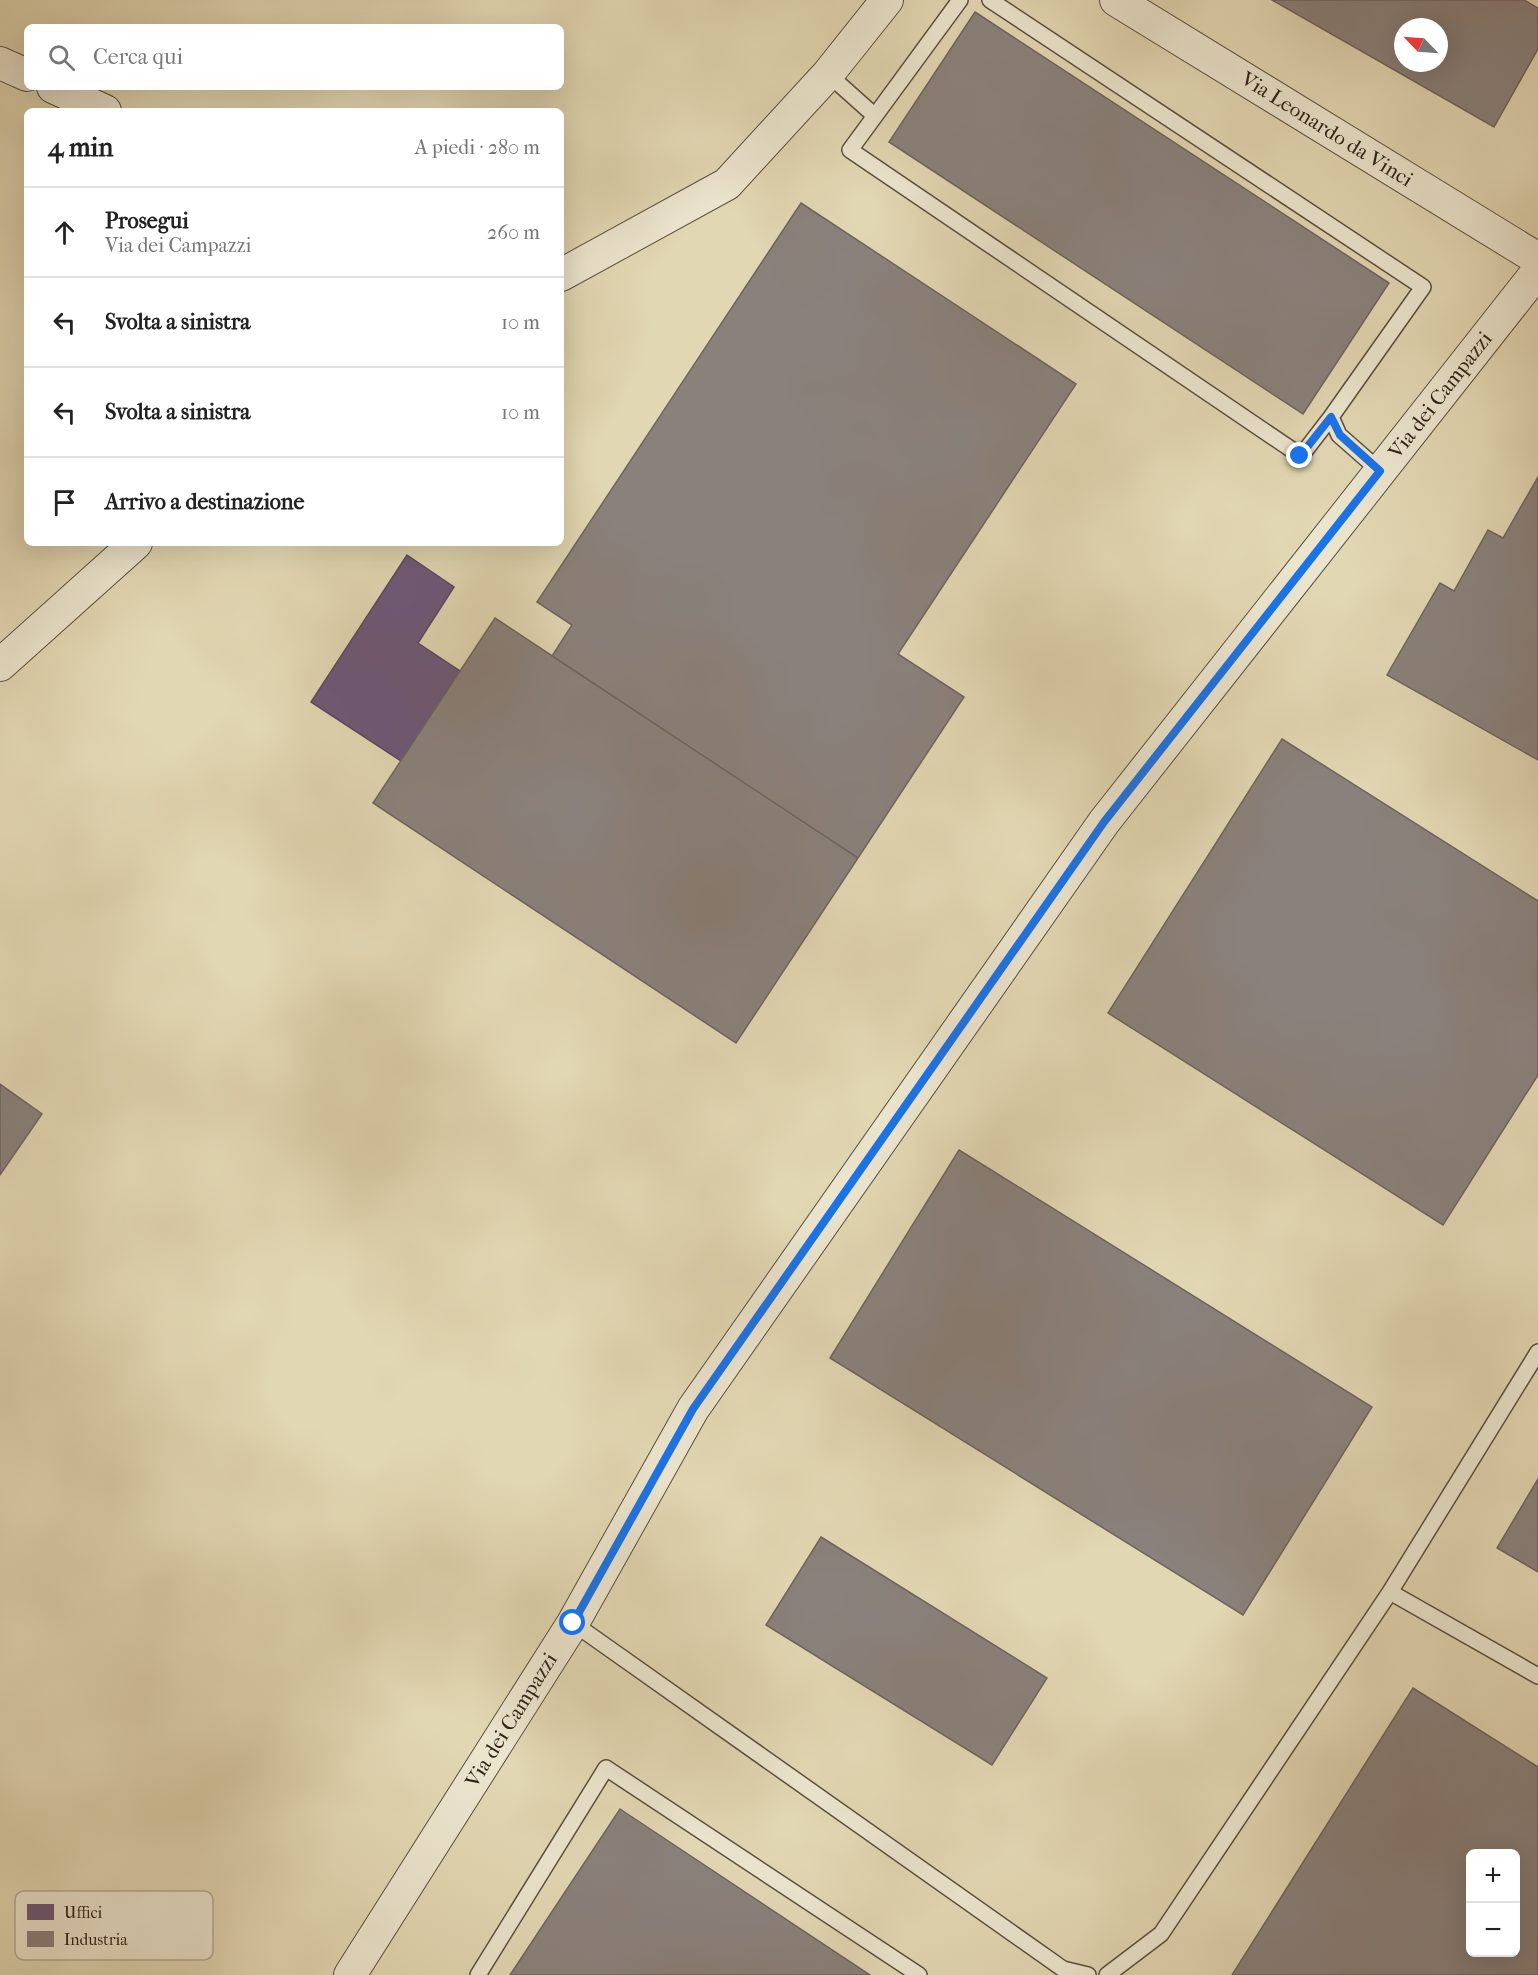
<!DOCTYPE html>
<html lang="it">
<head>
<meta charset="utf-8">
<style>
	:root { --surface:#fff; --page:#f6f6f6; --text:#222; --muted:#767676; --line:#e0e0e0 }
	body { margin:0; font-family:"IM FELL French Canon",serif; background:var(--page); color:var(--text) }
	.controls { position:absolute; right:18px; bottom:18px; display:grid; overflow:hidden; border-radius:9px; box-shadow:0 6px 24px #0002 }
	.controls button { width:54px; height:54px; display:grid; place-items:center; padding:0; border:0; border-bottom:2px solid var(--line); background:var(--surface); color:var(--text); font:30px sans-serif }
	.compass { position:absolute; left:1394px; top:18px; width:54px; height:54px; border-radius:50%; background:var(--surface); box-shadow:0 6px 24px #0002; rotate:295deg }
	.stop { position:absolute; width:18px; height:18px; margin:-14px; border:4px solid #1a73e8; border-radius:50%; background:#fff }
	.stop.end { background:#1a73e8; border-color:#fff; box-shadow:0 2px 6px #0008 }
	.list { margin:0; padding:0; list-style:none }
	h2 { display:flex; justify-content:space-between; align-items:center; height:78px; margin:0; padding:0 24px; font-size:26px }
	h2 small { font-size:20px; font-weight:400; color:var(--muted) }
	.list li { display:grid; grid-template-columns:39px 1fr auto; gap:18px; align-items:center; box-sizing:border-box; height:90px; padding:0 24px; border-top:2px solid var(--line) }
	.list b { display:block; font-size:22px; white-space:nowrap }
	.list p { margin:0; font-size:20px; white-space:nowrap; color:var(--muted) }
	.list em { font-size:20px; font-style:normal; color:var(--muted) }
	.icon { flex:none; width:33px; height:33px; fill:none; stroke:currentColor; stroke-width:2; stroke-linecap:round; stroke-linejoin:round }
	.map { position:relative; flex:none; width:1538px; height:1975px; overflow:hidden }
	.search { position:absolute; background:var(--surface); box-shadow:0 6px 24px #0002; left:24px; top:24px; width:540px; height:66px; display:flex; align-items:center; gap:15px; box-sizing:border-box; padding:0 21px; border-radius:9px; color:var(--muted); font-size:22px }
	.panel { position:absolute; background:var(--surface); box-shadow:0 6px 24px #0002; left:24px; top:108px; width:540px; height:438px; border-radius:9px }
	.map>svg:first-child { display:block }
	.offices { fill:#6d597a; stroke:#5a485d; stroke-width:1.5 }
	.industry { fill:#8a817c; stroke:#6f645e; stroke-width:1.5; fill-rule:evenodd }
	.lines { fill:none; stroke-linecap:round; stroke-linejoin:round }
	.lane-casing { stroke:#5c4f3f; stroke-width:18 }
	.street-casing { stroke:#5c4f3f; stroke-width:34 }
	.lane { stroke:#ece5ce; stroke-width:15 }
	.street { stroke:#ece5ce; stroke-width:32 }
	.route { stroke:#1a73e8; stroke-width:8 }
	.labels { text-anchor:middle; dominant-baseline:central; stroke-width:6; stroke-linejoin:round; paint-order:stroke }
	.street-label { font-size:21px; fill:#2f2218; stroke:#ece5ce }
	.key { fill:#ece5ce; stroke:#b3aa97; stroke-width:1.5 }
	.key-label { font-size:16px; fill:#2f2218 }
</style>
</head>
<body>
<div class="map">
<svg width="1538" height="1975" viewBox="0 0 1538 1975">
	<rect width="100%" height="100%" fill="#e2d7b3"/>
	<filter id="stains"><feTurbulence type="fractalNoise" baseFrequency=".00333" numOctaves="4"/><feColorMatrix values="0 0 0 0 .2 0 0 0 0 .09 0 0 0 0 .02 0 0 0 .5 -.17"/></filter>
	<radialGradient id="worn" r=".72"><stop offset=".6" stop-color="#630" stop-opacity="0"/><stop offset="1" stop-color="#630" stop-opacity=".3"/></radialGradient>
	<path class="offices" d="M407 555 454 587 418 643 460 671 401 761 311 702Z"/>
	<path class="industry" d="M1272 0H1524L1538 8V49L1494 127ZM1403 27H1439V63H1403Z
		M975 12 1389 283 1303 414 889 142Z
		M801 203 1076 384 898 654 964 697 858 858 552 656 572 625 537 602Z
		M1538 477V760L1387 675 1440 583 1454 591 1488 530 1503 538Z
		M495 618 858 858 736 1043 373 803Z
		M1282 739 1538 901V1075L1443 1225 1108 1013Z
		M0 1084 42 1114 0 1175Z
		M959 1150 1372 1407 1243 1615 830 1358Z
		M1538 1479V1572L1497 1548Z
		M821 1537 1047 1678 992 1765 766 1625Z
		M1413 1688 1538 1767V1975H1232ZM1470 1854H1516V1952H1470Z
		M620 1809 870 1975H510Z"/>
	<g class="lines">
		<g class="lane-casing">
			<path id="lane" d="M960 0 850 150 1301 456 1331 417 1423 287 990 0
				M828 74 875 116
				M1331 417 1339 435 1380 471
				M1538 1352 1390 1592 1538 1676
				M573 1623 1063 1969 1088 1975
				M478 1975 606 1768 919 1975
				M1107 1975 1161 1934 1390 1592"/>
		</g>
		<g class="street-casing">
			<path id="street" d="M1116 0 1538 259
				M0 63 27 75
				M53 87 105 111
				M561 275 727 184 828 74 887 0
				M0 665 136 543
				M350 1975 573 1623 693 1409 1104 822 1538 271"/>
		</g>
		<use href="#lane" class="lane"/>
		<use href="#street" class="street"/>
	</g>
	<g class="lines">
		<path class="route" d="M573 1623 693 1409 1104 822 1380 471 1340 435 1331 417 1300 456"/>
	</g>
	<g class="labels">
		<g class="street-label">
			<text transform="translate(1327 129) rotate(32)">Via Leonardo da Vinci</text>
			<text transform="translate(1440 395) rotate(-52)">Via dei Campazzi</text>
			<text transform="translate(511 1720) rotate(-58)">Via dei Campazzi</text>
		</g>
	</g>
	<rect x="15" y="1891" width="198" height="69" rx="9" class="key"/>
	<rect x="27" y="1904" width="27" height="16" fill="#6d597a"/>
	<rect x="27" y="1931" width="27" height="16" fill="#8a817c"/>
	<g class="key-label">
		<text x="64" y="1918">Uffici</text>
		<text x="64" y="1945">Industria</text>
	</g>
	<rect width="100%" height="100%" filter="url(#stains)"/>
	<rect width="100%" height="100%" fill="url(#worn)"/>
</svg>
<div class="controls">
<button>+</button>
<button>−</button>
</div>
<svg class="compass" viewBox="-18 -18 36 36"><path d="M0-13l5 13h-10z" fill="#e53935"/><path d="M0 13l5-13h-10z" fill="#767676"/></svg>
<div class="stop" style="left:573px;top:1623px"></div>
<div class="stop end" style="left:1300px;top:456px"></div>
<div class="search"><svg class="icon" aria-label="search" viewBox="0 0 24 24"><circle cx="10" cy="10" r="6"/><path d="M15 15l6 6"/></svg>Cerca qui</div>
<section class="panel">
<h2>4 min<small>A piedi · 280 m</small></h2>
<ul class="list">
<li><svg class="icon" aria-label="ahead" viewBox="0 0 24 24"><path d="M12 20V5M6 11l6-6 6 6"/></svg><div><b>Prosegui</b><p>Via dei Campazzi</p></div><em>260 m</em></li>
<li><svg class="icon" aria-label="left" viewBox="0 0 24 24"><path d="M17 20v-9H6M10 6l-5 5 5 5"/></svg><div><b>Svolta a sinistra</b></div><em>10 m</em></li>
<li><svg class="icon" aria-label="left" viewBox="0 0 24 24"><path d="M17 20v-9H6M10 6l-5 5 5 5"/></svg><div><b>Svolta a sinistra</b></div><em>10 m</em></li>
<li><svg class="icon" aria-label="arrive" viewBox="0 0 24 24"><path d="M6 21V4h12l-3 4 3 4H6"/></svg><div><b>Arrivo a destinazione</b></div></li>
</ul>
</section>
</div>
</body>
</html>
